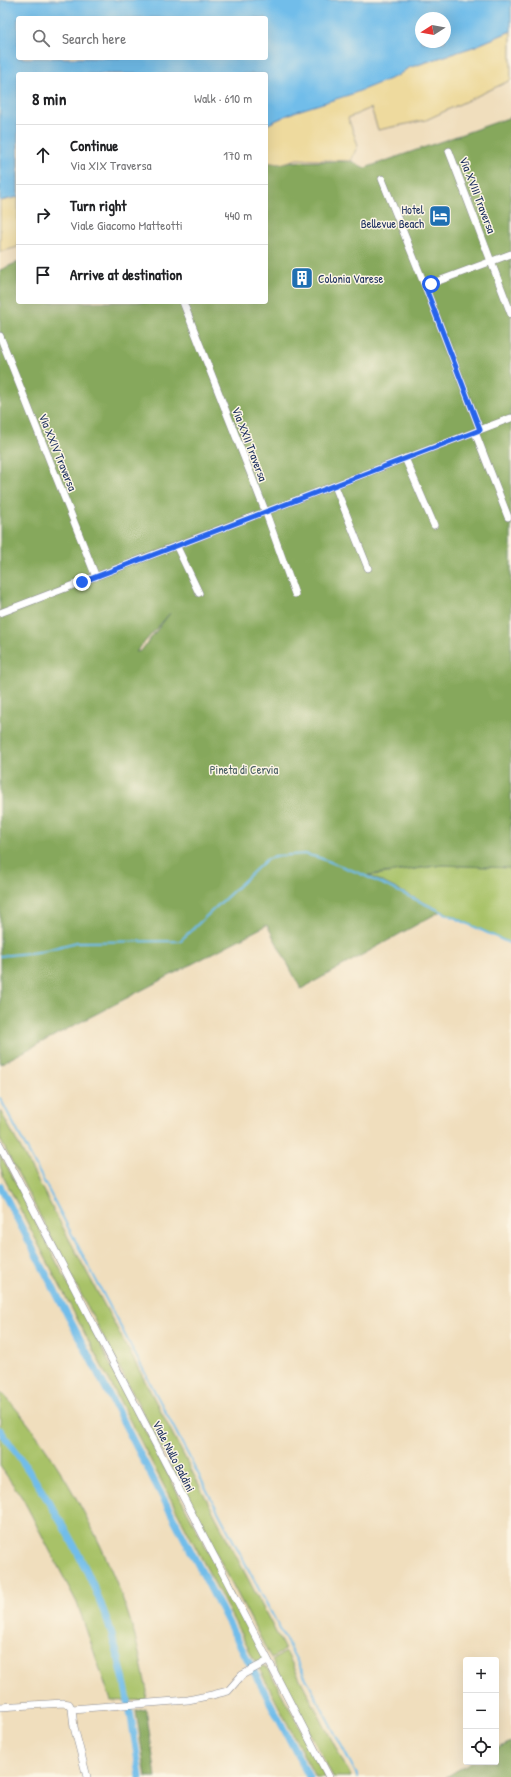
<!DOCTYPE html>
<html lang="en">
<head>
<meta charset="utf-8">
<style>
	:root { --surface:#fff; --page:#f2f2f2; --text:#202124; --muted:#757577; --line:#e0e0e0 }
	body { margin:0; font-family:"Patrick Hand",sans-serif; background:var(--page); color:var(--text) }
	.controls { position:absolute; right:12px; bottom:12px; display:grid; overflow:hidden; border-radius:4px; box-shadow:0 4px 16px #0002 }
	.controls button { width:36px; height:36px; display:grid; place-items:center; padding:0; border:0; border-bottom:1px solid var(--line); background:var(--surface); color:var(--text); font:20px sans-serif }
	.compass { position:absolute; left:415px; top:12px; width:36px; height:36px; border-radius:50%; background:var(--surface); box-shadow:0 4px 16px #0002; rotate:259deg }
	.stop { position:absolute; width:12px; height:12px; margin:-9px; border:3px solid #2563eb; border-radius:50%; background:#fff }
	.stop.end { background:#2563eb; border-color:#fff; box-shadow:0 1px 4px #0008 }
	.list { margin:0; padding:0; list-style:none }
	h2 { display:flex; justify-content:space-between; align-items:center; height:52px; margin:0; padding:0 16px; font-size:17px }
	h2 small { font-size:13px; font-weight:400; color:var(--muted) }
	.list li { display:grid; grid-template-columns:26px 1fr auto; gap:12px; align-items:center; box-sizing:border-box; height:60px; padding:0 16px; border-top:1px solid var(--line) }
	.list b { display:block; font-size:15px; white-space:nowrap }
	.list p { margin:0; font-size:13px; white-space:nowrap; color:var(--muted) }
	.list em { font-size:13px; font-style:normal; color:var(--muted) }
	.icon { flex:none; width:22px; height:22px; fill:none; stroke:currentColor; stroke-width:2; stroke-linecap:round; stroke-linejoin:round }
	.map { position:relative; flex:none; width:511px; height:1777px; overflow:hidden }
	.search { position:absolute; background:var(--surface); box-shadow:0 4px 16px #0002; left:16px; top:16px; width:252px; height:44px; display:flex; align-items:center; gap:10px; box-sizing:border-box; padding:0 14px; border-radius:4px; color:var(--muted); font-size:15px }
	.panel { position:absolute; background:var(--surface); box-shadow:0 4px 16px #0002; left:16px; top:72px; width:252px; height:232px; border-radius:4px }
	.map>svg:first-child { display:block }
	.green { fill:#a8c267; stroke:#627862 }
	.forest { fill:#86a85c; stroke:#506c5d; fill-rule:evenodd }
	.sand { fill:#eeda9e; stroke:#84847e }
	.water { fill:#71bdea; stroke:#4676a4; fill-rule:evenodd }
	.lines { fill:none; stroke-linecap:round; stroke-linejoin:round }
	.stream { stroke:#71bdea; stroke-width:2 }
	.canal { stroke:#71bdea; stroke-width:7 }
	.minor-casing { stroke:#86868e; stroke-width:8 }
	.minor { stroke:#fff; stroke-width:7 }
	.route { stroke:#2563eb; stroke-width:5 }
	.labels { text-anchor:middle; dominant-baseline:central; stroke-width:3; stroke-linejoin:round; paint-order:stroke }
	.street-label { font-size:12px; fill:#1b2f5e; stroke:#fcf5e5 }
	.poi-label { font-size:12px; fill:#1b2f5e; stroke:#fcf5e5; text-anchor:end }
	.park-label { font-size:12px; fill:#455b61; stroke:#fcf5e5 }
</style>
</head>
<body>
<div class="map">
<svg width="511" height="1777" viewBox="0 0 511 1777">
	<rect width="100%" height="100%" fill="#fcf5e5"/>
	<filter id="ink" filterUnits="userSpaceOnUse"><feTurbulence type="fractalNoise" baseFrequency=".025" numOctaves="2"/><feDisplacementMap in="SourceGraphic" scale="8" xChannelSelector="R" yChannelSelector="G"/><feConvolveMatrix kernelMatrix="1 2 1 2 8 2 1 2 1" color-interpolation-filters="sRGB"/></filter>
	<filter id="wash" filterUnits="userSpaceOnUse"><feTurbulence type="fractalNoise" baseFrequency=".012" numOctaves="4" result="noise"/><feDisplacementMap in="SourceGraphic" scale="16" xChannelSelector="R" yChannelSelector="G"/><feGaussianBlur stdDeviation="0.9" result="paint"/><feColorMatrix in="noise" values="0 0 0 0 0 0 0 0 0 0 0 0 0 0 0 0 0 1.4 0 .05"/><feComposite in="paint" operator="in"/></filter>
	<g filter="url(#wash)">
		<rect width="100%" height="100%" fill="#f0debd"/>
		<path class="green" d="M443 865 511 868V944L368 876Z
			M0 1110 147 1385 285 1650 271 1658 0 1139Z
			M0 1154 263 1656 261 1663 257 1665 4 1178 0 1166Z
			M0 1391C54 1446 108 1549 131 1623 138 1645 142 1668 147 1691L146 1700 111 1701 77 1603 23 1499 0 1466Z
			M286 1652 351 1777H333L272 1660Z
			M263 1666 268 1668 326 1777H315L259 1668Z"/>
		<path class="forest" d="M511 117V868L443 865 368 875 441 911 301 989 267 925 0 1064V270L18 262V302H266V162L351 161 365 168ZM170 613 141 651 136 652Z
			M146 1709 156 1777H146L136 1711Z
			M511 1742V1777H446L471 1762H496V1749Z"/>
		<path class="sand" d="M511 31V80L426 120 378 130 371 108 348 118 358 145 351 161 297 159 280 164 266 162V125L294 112 397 76 408 68 473 47Z
			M18 197V247L0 252V201Z"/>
		<path class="water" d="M0 0H511V31L473 47 408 68 397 76 352 94 294 112 266 125V74H18V197L0 201ZM18 18H266V58H18ZM421 18H445V42H421Z"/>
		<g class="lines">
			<path class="stream" d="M0 956 38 952 77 942 180 941 266 860 275 856 305 854 320 858 359 873 511 944
				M0 1098 358 1777"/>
			<path class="canal" d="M0 1186 309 1777
				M0 1430C43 1489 84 1553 108 1623 125 1673 133 1725 140 1777"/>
		</g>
	</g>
	<g filter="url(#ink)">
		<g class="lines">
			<g class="minor-casing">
				<path id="minor" d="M449 151 511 314
					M382 179 425 286 480 430
					M425 286 511 254
					M183 302 266 513 295 594
					M0 336 96 577
					M475 432 508 517
					M405 458 434 525
					M335 486 368 568
					M177 547 199 593
					M0 613 511 418
					M0 1145 329 1777
					M0 1707 63 1703 69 1704 72 1709
					M87 1777 74 1727 72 1709 188 1700 212 1695 228 1691 242 1675 268 1661"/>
			</g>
			<use href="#minor" class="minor"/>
		</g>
	</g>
	<g class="lines" filter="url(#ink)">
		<path class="route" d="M82 582 480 430 425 286 431 284"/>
	</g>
	<defs>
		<g id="hotel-square" transform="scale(1.15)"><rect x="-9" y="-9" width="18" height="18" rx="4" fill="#1f6fb2" stroke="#fcf5e5"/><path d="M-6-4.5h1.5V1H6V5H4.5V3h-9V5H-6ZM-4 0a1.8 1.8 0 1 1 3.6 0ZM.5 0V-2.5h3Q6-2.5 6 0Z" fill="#fff"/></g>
		<g id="building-square" transform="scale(1.15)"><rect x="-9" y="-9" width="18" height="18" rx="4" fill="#1f6fb2" stroke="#fcf5e5"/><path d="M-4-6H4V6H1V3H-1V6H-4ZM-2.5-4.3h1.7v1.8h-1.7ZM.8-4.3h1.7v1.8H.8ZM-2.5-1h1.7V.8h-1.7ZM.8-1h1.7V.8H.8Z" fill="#fff"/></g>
	</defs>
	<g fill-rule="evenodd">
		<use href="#hotel-square" x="440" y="216"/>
		<use href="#building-square" x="302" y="278"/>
	</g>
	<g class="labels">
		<g class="street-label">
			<text transform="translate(478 195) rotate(69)">Via XVIII Traversa</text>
			<text transform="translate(250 444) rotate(69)">Via XXII Traversa</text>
			<text transform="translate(58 452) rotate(68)">Via XXIV Traversa</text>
			<text transform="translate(174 1456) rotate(63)">Viale Nullo Baldini</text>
		</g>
		<g class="poi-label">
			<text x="424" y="209">Hotel<tspan x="424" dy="14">Bellevue Beach</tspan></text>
			<text x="318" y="278" text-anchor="start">Colonia Varese</text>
		</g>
		<g class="park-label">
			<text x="244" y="769">Pineta di Cervia</text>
		</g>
	</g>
</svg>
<div class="controls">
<button>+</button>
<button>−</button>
<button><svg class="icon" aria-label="locate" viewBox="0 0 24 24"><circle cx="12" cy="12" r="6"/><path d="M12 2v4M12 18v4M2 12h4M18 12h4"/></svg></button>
</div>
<svg class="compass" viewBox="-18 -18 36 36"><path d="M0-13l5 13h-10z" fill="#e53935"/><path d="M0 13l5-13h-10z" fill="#757577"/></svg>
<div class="stop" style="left:431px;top:284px"></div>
<div class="stop end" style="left:82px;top:582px"></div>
<div class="search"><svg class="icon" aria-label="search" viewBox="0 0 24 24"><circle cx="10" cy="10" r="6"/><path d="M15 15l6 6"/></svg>Search here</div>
<section class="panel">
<h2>8 min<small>Walk · 610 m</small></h2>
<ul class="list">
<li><svg class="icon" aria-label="ahead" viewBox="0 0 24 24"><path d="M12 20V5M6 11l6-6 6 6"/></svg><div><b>Continue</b><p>Via XIX Traversa</p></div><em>170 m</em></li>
<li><svg class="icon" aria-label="right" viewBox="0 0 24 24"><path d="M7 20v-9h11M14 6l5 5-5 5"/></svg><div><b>Turn right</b><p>Viale Giacomo Matteotti</p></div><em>440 m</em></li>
<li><svg class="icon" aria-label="arrive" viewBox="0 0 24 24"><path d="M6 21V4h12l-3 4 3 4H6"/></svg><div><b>Arrive at destination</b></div></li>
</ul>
</section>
</div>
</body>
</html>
